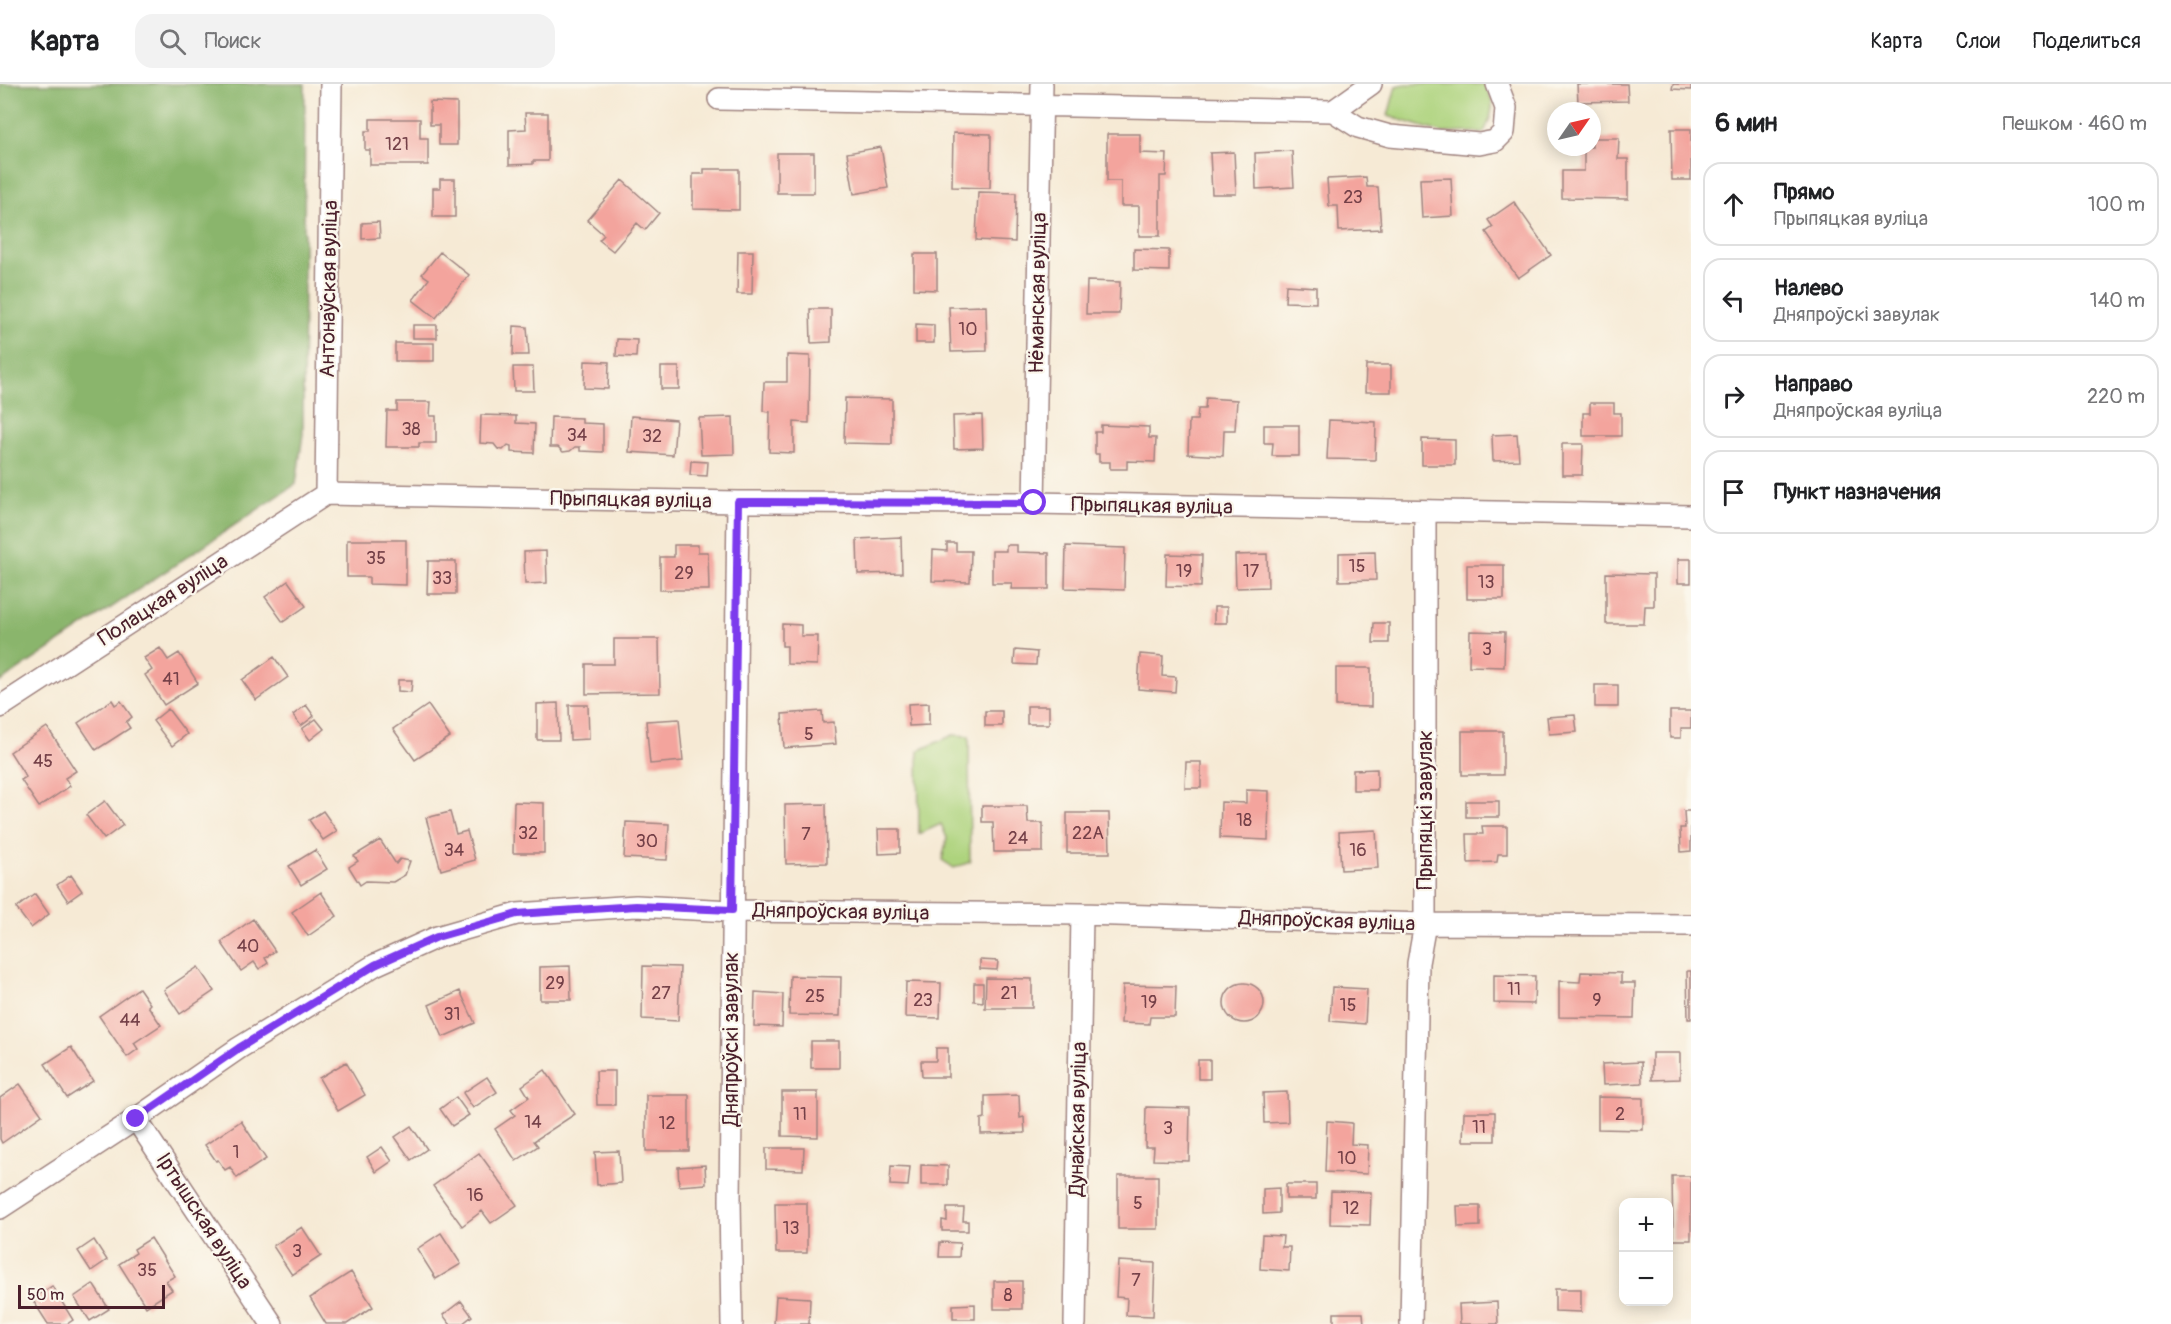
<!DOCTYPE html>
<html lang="ru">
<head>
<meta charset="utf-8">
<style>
	:root { --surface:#fff; --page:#f2f2f2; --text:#202124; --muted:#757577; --line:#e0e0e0 }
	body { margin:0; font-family:Pangolin,sans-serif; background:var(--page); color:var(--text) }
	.controls { position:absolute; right:18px; bottom:18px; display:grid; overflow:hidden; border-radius:12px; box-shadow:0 3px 15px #0003 }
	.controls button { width:54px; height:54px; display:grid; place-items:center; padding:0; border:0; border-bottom:2px solid var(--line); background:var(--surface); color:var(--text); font:30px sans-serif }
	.compass { position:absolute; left:1547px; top:18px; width:54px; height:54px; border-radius:50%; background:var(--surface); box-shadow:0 3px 15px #0003; rotate:56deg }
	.scale { position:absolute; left:18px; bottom:15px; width:147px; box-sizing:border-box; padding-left:6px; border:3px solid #4a1f2b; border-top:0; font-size:16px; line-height:21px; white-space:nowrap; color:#4a1f2b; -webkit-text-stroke:4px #fbf7ec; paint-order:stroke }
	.stop { position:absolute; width:18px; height:18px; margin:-14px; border:4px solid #7c3aed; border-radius:50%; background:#fff }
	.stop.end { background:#7c3aed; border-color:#fff; box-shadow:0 2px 6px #0008 }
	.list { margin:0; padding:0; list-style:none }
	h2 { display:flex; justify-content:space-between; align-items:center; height:78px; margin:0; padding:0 24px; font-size:26px }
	h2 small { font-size:20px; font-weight:400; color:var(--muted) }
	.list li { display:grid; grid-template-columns:39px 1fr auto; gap:18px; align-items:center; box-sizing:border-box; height:84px; margin:0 12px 12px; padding:0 12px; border:2px solid var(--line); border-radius:18px }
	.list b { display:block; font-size:22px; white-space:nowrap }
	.list p { margin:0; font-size:20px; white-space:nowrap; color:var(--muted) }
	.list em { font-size:20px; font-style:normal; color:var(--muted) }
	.icon { flex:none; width:33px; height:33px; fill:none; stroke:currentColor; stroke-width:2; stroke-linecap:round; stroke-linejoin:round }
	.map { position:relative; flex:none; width:1691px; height:1240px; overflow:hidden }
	header { display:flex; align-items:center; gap:36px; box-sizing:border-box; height:84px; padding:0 30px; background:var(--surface); border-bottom:2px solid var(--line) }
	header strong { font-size:28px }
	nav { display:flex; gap:33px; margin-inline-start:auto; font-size:21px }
	.search { width:420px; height:54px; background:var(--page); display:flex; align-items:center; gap:15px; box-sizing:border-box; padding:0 21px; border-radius:18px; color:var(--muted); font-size:22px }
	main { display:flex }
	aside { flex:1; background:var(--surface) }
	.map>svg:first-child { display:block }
	.green { fill:#add37d; stroke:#7c7954; stroke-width:1.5 }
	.forest { fill:#8ab56c; stroke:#6a6a4c; stroke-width:1.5 }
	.building { fill:#f3a49d }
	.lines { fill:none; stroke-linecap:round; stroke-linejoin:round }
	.minor-casing { stroke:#a08480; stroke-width:24 }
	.minor { stroke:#fff; stroke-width:21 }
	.route { stroke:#7c3aed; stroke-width:8 }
	.labels { text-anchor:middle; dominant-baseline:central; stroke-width:4.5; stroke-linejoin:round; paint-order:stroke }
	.number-label { font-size:18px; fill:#744048 }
	.street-label { font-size:21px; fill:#4a1f2b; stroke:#fbf7ec }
</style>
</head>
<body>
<header>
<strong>Карта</strong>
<div class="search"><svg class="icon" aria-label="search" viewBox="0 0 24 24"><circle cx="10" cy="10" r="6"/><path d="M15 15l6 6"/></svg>Поиск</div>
<nav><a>Карта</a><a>Слои</a><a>Поделиться</a></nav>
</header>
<main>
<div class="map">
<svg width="1691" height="1240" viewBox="0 0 1691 1240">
	<rect width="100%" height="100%" fill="#fbf7ec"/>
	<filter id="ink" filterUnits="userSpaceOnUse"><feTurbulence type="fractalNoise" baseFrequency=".0167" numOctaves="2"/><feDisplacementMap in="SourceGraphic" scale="12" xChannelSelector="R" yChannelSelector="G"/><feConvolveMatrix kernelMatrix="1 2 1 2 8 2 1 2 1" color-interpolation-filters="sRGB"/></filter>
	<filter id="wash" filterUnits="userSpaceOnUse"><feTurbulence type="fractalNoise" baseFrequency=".008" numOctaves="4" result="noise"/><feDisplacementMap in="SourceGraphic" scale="24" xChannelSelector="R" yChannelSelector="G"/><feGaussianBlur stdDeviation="1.35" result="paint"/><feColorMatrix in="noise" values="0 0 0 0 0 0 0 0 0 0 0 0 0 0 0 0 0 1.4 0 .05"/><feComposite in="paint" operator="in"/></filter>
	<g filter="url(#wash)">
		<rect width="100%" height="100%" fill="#f6ead5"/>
		<path class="green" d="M1405 0H1484C1496 17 1493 31 1484 48L1443 49 1388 32 1396 2Z
			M953 651 969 652 970 778 954 784 942 776 947 754 941 740 919 750 918 667Z"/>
		<path class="forest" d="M0 0H305L303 350 296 400 0 598Z"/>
		<g id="blocks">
			<path class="building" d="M1577 0H1627L1628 17 1578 18Z
				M1673 0H1691V6L1672 5Z
				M430 18 457 19V61H439V41H430Z
				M525 29H548V77H533V80L509 81V46L526 45Z
				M370 35H420V54H428V81H370V66H365V47H370Z
				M1671 45H1691V96H1672Z
				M953 49 991 50 990 104 952 103Z
				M1107 50H1140V69L1167 70 1166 92H1160V152H1139V122H1121V97H1107Z
				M1592 54H1619L1618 75H1628V115L1562 114V87H1584V63H1592Z
				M881 63 888 104 854 110 847 69Z
				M1292 67 1294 103 1256 105 1255 69Z
				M1234 68 1236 110H1212L1210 69Z
				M777 69H814V109H777Z
				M704 85H739V126L693 125V90H704Z
				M1366 93 1367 103H1378L1381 145 1339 147 1338 122H1329L1327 95Z
				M1451 94 1453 132 1422 134 1420 95Z
				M440 95H455V133H433V104H440Z
				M622 96 659 129 645 146 637 139 613 167 599 156 604 151 587 136Z
				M978 108 1016 109 1015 158 976 156Z
				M1514 118 1551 171 1518 194 1486 148 1493 143 1488 136Z
				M379 138 380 154 362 155V139Z
				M1134 165 1169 166V187L1134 186Z
				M738 167H753L752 210H737Z
				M440 168 469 191 436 234 413 216 429 195 422 190Z
				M914 170H937V206L914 205Z
				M1087 197 1120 198 1119 230H1086Z
				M1286 201 1316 203V219L1285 218Z
				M986 222 987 267 951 268 949 223Z
				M810 225H831V258L811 259Z
				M916 240 934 241V259H916Z
				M413 241H437V254H413Z
				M514 242 527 243 529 271H513Z
				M617 255 637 256 636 273 616 272Z
				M395 259H434V277H395Z
				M787 271 810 272 809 339 794 338V369L769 368 770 328 763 327 764 298H787Z
				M585 277 609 278 608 305 584 304Z
				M1366 281H1391V308H1365Z
				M513 283H533L534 307H514Z
				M661 283H679V305H661Z
				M845 314 892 315V360L844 359Z
				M1206 314 1237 316 1235 346H1224L1223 372 1188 370 1189 336H1197L1198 325H1205Z
				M397 318H431L430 332H436V359H419V363H386L387 327H397Z
				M1590 319H1614V329H1621V352H1583V329H1590Z
				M481 331 516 332V339L535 340 534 369 511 368V362L508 361 503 366 498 365 494 360 480 359Z
				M982 331 983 364 954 365 953 332Z
				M631 332 676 336 673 371 629 368Z
				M551 333 582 334V339L603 340V368L580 367V363H575L570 367 563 368 558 363H550Z
				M733 333 734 370 701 371 699 334Z
				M1329 336 1376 338 1375 376 1327 375Z
				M1101 341 1149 343V354H1156L1155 378 1127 377V385H1110V378H1099V370H1095V348H1101Z
				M1264 341H1299V372H1272L1273 359H1264Z
				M1517 350 1519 376 1493 377 1492 351Z
				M1422 355 1455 356V381H1422Z
				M1562 360H1583L1582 391H1562Z
				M691 377 708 378 707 392 690 391Z
				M901 453 902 489 858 490 857 455Z
				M347 456H406V501L369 500V493H347Z
				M947 459H956V467H971L970 498 932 497 933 466 947 467Z
				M674 461H698V468H708L709 506H660V473H674Z
				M1006 461H1017V468L1049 469V505H1011L1012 499H992V467H1006Z
				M1066 462 1125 464 1124 506 1065 504Z
				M546 467 547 499 525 500 524 468Z
				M1375 468 1376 496 1339 497V469Z
				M1167 470 1202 471 1201 503 1166 502Z
				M1267 470 1268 503 1236 504 1235 471Z
				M1678 475H1691V499H1678Z
				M428 477H456V510H427Z
				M1467 481H1504V515H1467Z
				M1606 489 1654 490V522H1645L1644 540H1606Z
				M288 497 306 522 283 538 265 513Z
				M1214 523H1227V539H1214Z
				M1374 539H1389V559H1373Z
				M782 540 801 541V552H818L817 581 787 580V562H782Z
				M1470 547 1505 548 1504 583 1469 582Z
				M614 555H659L660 609 586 610V580H614Z
				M160 564 168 576 179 569 198 599 164 621 145 591 152 586 144 574Z
				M1015 566 1037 568 1036 581 1014 580Z
				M1140 570 1163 572 1162 592 1176 593 1175 608 1138 605Z
				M274 573 288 593 256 616 242 596Z
				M1336 584H1371V623L1336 622Z
				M398 596H412L411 608 398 607Z
				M1595 601H1618V623H1595Z
				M112 616 115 621 121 617 132 633 126 638 130 644 96 666 78 639Z
				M558 619 559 656H537V620Z
				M929 619V641L909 642 908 620Z
				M306 621 314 632 301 642 293 631Z
				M428 621 450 653 415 676 393 645Z
				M569 621H588L589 655 570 656Z
				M1027 622H1049V640H1027Z
				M168 625 187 650 172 662 153 637Z
				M822 627 823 639 834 638 836 660 784 664 782 630Z
				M985 627H1002V642H985Z
				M1670 627H1691V644H1681V654H1670Z
				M1575 631 1577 648 1549 650 1547 633Z
				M316 635 324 645 310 656 302 645Z
				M679 635 683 677 650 680 646 637Z
				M47 643 76 687 65 694 70 702 39 723 21 696 26 693 10 668Z
				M1462 647H1503V691H1462Z
				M1186 678H1201V704H1185Z
				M1377 685V706H1353V686Z
				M1246 706 1269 707 1268 756 1220 754 1221 718 1246 719Z
				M105 717 123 741 104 755 86 731Z
				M1466 717H1499V733H1466Z
				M514 718 544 719V769H513Z
				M826 720 827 779 786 780 785 721Z
				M982 722H1027L1028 739H1043V768H994L993 738H982Z
				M323 727 337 747 323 756 309 736Z
				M1684 727H1691V767L1681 768 1680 744H1685Z
				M450 728 456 750 467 747 475 776 441 786 426 734Z
				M1067 729H1109L1110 769H1067Z
				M626 738 669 740 667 776 624 774Z
				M1482 742H1507V770H1498L1497 778 1468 779 1467 750H1483Z
				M878 745H900V769L879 770Z
				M1376 746 1378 784 1341 786 1339 748Z
				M380 756 396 780 400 775 410 777 405 791 393 798 366 797 360 801 349 783 358 777 354 772Z
				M315 766 327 785 301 801 289 782Z
				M71 791 82 807 68 817 57 801Z
				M321 808 337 832 308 852 292 828Z
				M35 810 49 830 31 844 16 824Z
				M253 835 275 867 265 874 268 879 259 885 254 878 241 887 221 858Z
				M980 876 998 877 997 886 980 885Z
				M570 882 571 916H540V883Z
				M643 882 680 883 678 937 642 935Z
				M198 883 214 907 180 930 164 906Z
				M1687 887H1691V935H1688Z
				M1581 888 1621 889V899H1635L1634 934 1559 933V897L1580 898Z
				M1494 891 1535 892 1534 920 1494 919Z
				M790 892 841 893 840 932 789 931Z
				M986 894 1032 895V924H985Z
				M906 898 941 899 940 934 905 933Z
				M1224 919a20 20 0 1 1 40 0a20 20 0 1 1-40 0Z
				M974 899H983V918L974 917Z
				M1123 901 1176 902 1175 933H1150L1149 940 1121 939Z
				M1332 903 1367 905 1365 940 1330 937Z
				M139 904 150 920 148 922 161 941 134 959 138 965 127 973 99 932Z
				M460 907 475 939 443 953 429 921Z
				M755 908 783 910 782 943 754 942Z
				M811 957H839V984H811Z
				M71 963 93 997 67 1014 45 980Z
				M936 964H948V993H922L921 977H936Z
				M1652 969H1680V995L1652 996Z
				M1198 976H1210V995H1198Z
				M346 978 365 1011 338 1027 319 994Z
				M1641 978 1642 999 1603 1001 1602 980Z
				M545 986 575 1030 534 1057 538 1062 516 1077 495 1045 515 1031 511 1026 529 1013 522 1002Z
				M596 987H615V1021H597Z
				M487 993 497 1008 473 1024 463 1009Z
				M20 1000 42 1031 2 1059 0 1055V1014Z
				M782 1008H818V1053L782 1052Z
				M1287 1008 1288 1038 1264 1039 1263 1009Z
				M646 1011H689V1067H646Z
				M1019 1011 1020 1034 1024 1033 1025 1049 981 1050V1035L985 1034V1012Z
				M456 1013 469 1031 452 1042 440 1025Z
				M1598 1013 1643 1014V1046L1598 1045Z
				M1146 1023 1190 1024 1189 1077 1153 1076 1154 1063H1145Z
				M1464 1028H1495V1057H1463Z
				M241 1037 266 1075 237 1094 230 1083 225 1086 218 1076 216 1077 205 1061Z
				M1327 1037 1352 1039 1351 1060 1368 1061 1367 1090 1325 1088Z
				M411 1042 427 1065 411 1076 395 1053Z
				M382 1063 392 1077 376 1088 367 1073Z
				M766 1064H804L803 1086 766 1085Z
				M619 1067 621 1099 597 1101 595 1068Z
				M479 1069 517 1121 491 1139 482 1127 462 1142 433 1102Z
				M705 1081 706 1100 679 1102 678 1083Z
				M921 1081 948 1082V1101H921Z
				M891 1082 910 1083 908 1102 890 1101Z
				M1118 1092H1158V1145H1118Z
				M1672 1092H1691V1156H1673Z
				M1286 1100H1316V1115H1286Z
				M1279 1104V1129L1263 1130V1105Z
				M1331 1107 1371 1108 1370 1141 1330 1140Z
				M775 1119H807V1169H776Z
				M1457 1122H1480V1142L1458 1143Z
				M947 1124H964L963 1137H968V1147H942V1136L947 1137Z
				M302 1143 321 1172 292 1191 273 1162Z
				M441 1149 461 1180 436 1195 417 1165Z
				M1262 1151 1283 1152 1282 1163H1290L1289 1187 1260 1185Z
				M151 1154 175 1192 166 1197 172 1206 146 1223 119 1180 136 1169 134 1165Z
				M94 1156 107 1176 91 1187 78 1167Z
				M940 1158 960 1159 959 1173H939Z
				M1118 1177 1155 1179 1153 1232 1126 1231 1127 1214 1116 1213Z
				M351 1188 373 1223 347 1240H326L310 1214Z
				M994 1197H1022V1225H994Z
				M93 1200 109 1225 90 1237 74 1213Z
				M52 1202 73 1236 67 1240H48L32 1215Z
				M1555 1205H1581V1228L1555 1227Z
				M776 1212 810 1214 809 1240H774Z
				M461 1217 472 1232 462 1240H450L443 1231Z
				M1497 1218 1498 1240H1460L1459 1220Z
				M975 1220V1235H953V1221Z
				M1334 1229H1363L1364 1240H1334Z"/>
		</g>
	</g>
	<g filter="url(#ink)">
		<use href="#blocks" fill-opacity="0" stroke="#a08480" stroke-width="1.5"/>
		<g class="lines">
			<g class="minor-casing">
				<path id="minor" d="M719 15 1333 27 1358 43 1390 52 1479 60 1495 57 1504 48 1506 24 1497 0
					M1333 27 1371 0
					M326 410 738 418 1034 419 1691 432
					M326 410 331 0
					M1034 419 1042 0
					M0 623 326 410
					M136 1035 272 1240
					M0 1124 136 1035 239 964 375 881 437 853 517 830 636 822 732 827 1082 830 1425 840 1691 841
					M732 1240 730 1116 738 418
					M1075 1240 1082 830
					M1411 1240 1418 879 1425 840V428"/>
			</g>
			<use href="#minor" class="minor"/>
		</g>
	</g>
	<g class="lines" filter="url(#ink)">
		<path class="route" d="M136 1035 239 964 375 881 437 853 517 830 636 822 732 826 738 418 1034 419"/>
	</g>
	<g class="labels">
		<g class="number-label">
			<text x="397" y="60">121</text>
			<text x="1353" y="113">23</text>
			<text x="968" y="245">10</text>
			<text x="411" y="345">38</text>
			<text x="577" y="351">34</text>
			<text x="652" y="352">32</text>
			<text x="376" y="474">35</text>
			<text x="1357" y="482">15</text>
			<text x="1184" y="487">19</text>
			<text x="1251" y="487">17</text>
			<text x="684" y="489">29</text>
			<text x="442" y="494">33</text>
			<text x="1486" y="498">13</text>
			<text x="1487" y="565">3</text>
			<text x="171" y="595">41</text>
			<text x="809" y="650">5</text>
			<text x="43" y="677">45</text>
			<text x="1244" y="736">18</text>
			<text x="528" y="749">32</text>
			<text x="1088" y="749">22А</text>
			<text x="806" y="750">7</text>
			<text x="1018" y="754">24</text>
			<text x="647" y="757">30</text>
			<text x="454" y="766">34</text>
			<text x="1358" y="766">16</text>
			<text x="248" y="862">40</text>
			<text x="555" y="899">29</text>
			<text x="1514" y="905">11</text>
			<text x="661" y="909">27</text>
			<text x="1009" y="909">21</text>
			<text x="815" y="912">25</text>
			<text x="923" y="916">23</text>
			<text x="1597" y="916">9</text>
			<text x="1149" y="918">19</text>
			<text x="1348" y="921">15</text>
			<text x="452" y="930">31</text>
			<text x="130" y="936">44</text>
			<text x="800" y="1030">11</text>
			<text x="1620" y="1030">2</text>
			<text x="533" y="1038">14</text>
			<text x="667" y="1039">12</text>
			<text x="1479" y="1043">11</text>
			<text x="1168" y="1044">3</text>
			<text x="236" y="1068">1</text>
			<text x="1347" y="1074">10</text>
			<text x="475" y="1111">16</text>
			<text x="1138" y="1119">5</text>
			<text x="1351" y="1124">12</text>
			<text x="791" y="1144">13</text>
			<text x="297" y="1167">3</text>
			<text x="147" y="1186">35</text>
			<text x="1136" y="1196">7</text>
			<text x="1008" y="1211">8</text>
		</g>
		<g class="street-label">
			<text transform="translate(329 205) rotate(-89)">Антонаўская вуліца</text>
			<text transform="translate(1038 209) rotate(-89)">Нёманская вуліца</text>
			<text transform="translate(631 416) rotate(1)">Прыпяцкая вуліца</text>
			<text transform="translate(1152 422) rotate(1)">Прыпяцкая вуліца</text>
			<text transform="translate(163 516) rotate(-33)">Полацкая вуліца</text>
			<text transform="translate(1425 726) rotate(-90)">Прыпяцкі завулак</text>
			<text transform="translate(841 828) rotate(1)">Дняпроўская вуліца</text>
			<text transform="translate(1327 837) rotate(2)">Дняпроўская вуліца</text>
			<text transform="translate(731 955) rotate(-90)">Дняпроўскі завулак</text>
			<text transform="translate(1078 1035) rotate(-89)">Дунайская вуліца</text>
			<text transform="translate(204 1137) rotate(57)">Іртышская вуліца</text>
		</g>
	</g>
</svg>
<div class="controls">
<button>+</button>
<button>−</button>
</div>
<svg class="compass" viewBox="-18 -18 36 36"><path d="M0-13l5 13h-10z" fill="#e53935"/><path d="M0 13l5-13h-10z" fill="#757577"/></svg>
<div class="scale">50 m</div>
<div class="stop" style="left:1034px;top:419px"></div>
<div class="stop end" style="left:136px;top:1035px"></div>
</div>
<aside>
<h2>6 мин<small>Пешком · 460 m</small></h2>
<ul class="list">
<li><svg class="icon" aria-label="ahead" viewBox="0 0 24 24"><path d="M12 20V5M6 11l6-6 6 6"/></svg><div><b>Прямо</b><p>Прыпяцкая вуліца</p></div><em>100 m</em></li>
<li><svg class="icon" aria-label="left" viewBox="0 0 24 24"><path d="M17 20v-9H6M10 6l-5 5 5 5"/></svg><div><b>Налево</b><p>Дняпроўскі завулак</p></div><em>140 m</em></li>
<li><svg class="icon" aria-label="right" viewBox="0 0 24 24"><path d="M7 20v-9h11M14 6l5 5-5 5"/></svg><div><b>Направо</b><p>Дняпроўская вуліца</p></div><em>220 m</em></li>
<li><svg class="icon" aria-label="arrive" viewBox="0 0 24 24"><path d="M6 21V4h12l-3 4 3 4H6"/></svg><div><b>Пункт назначения</b></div></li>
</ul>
</aside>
</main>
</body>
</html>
